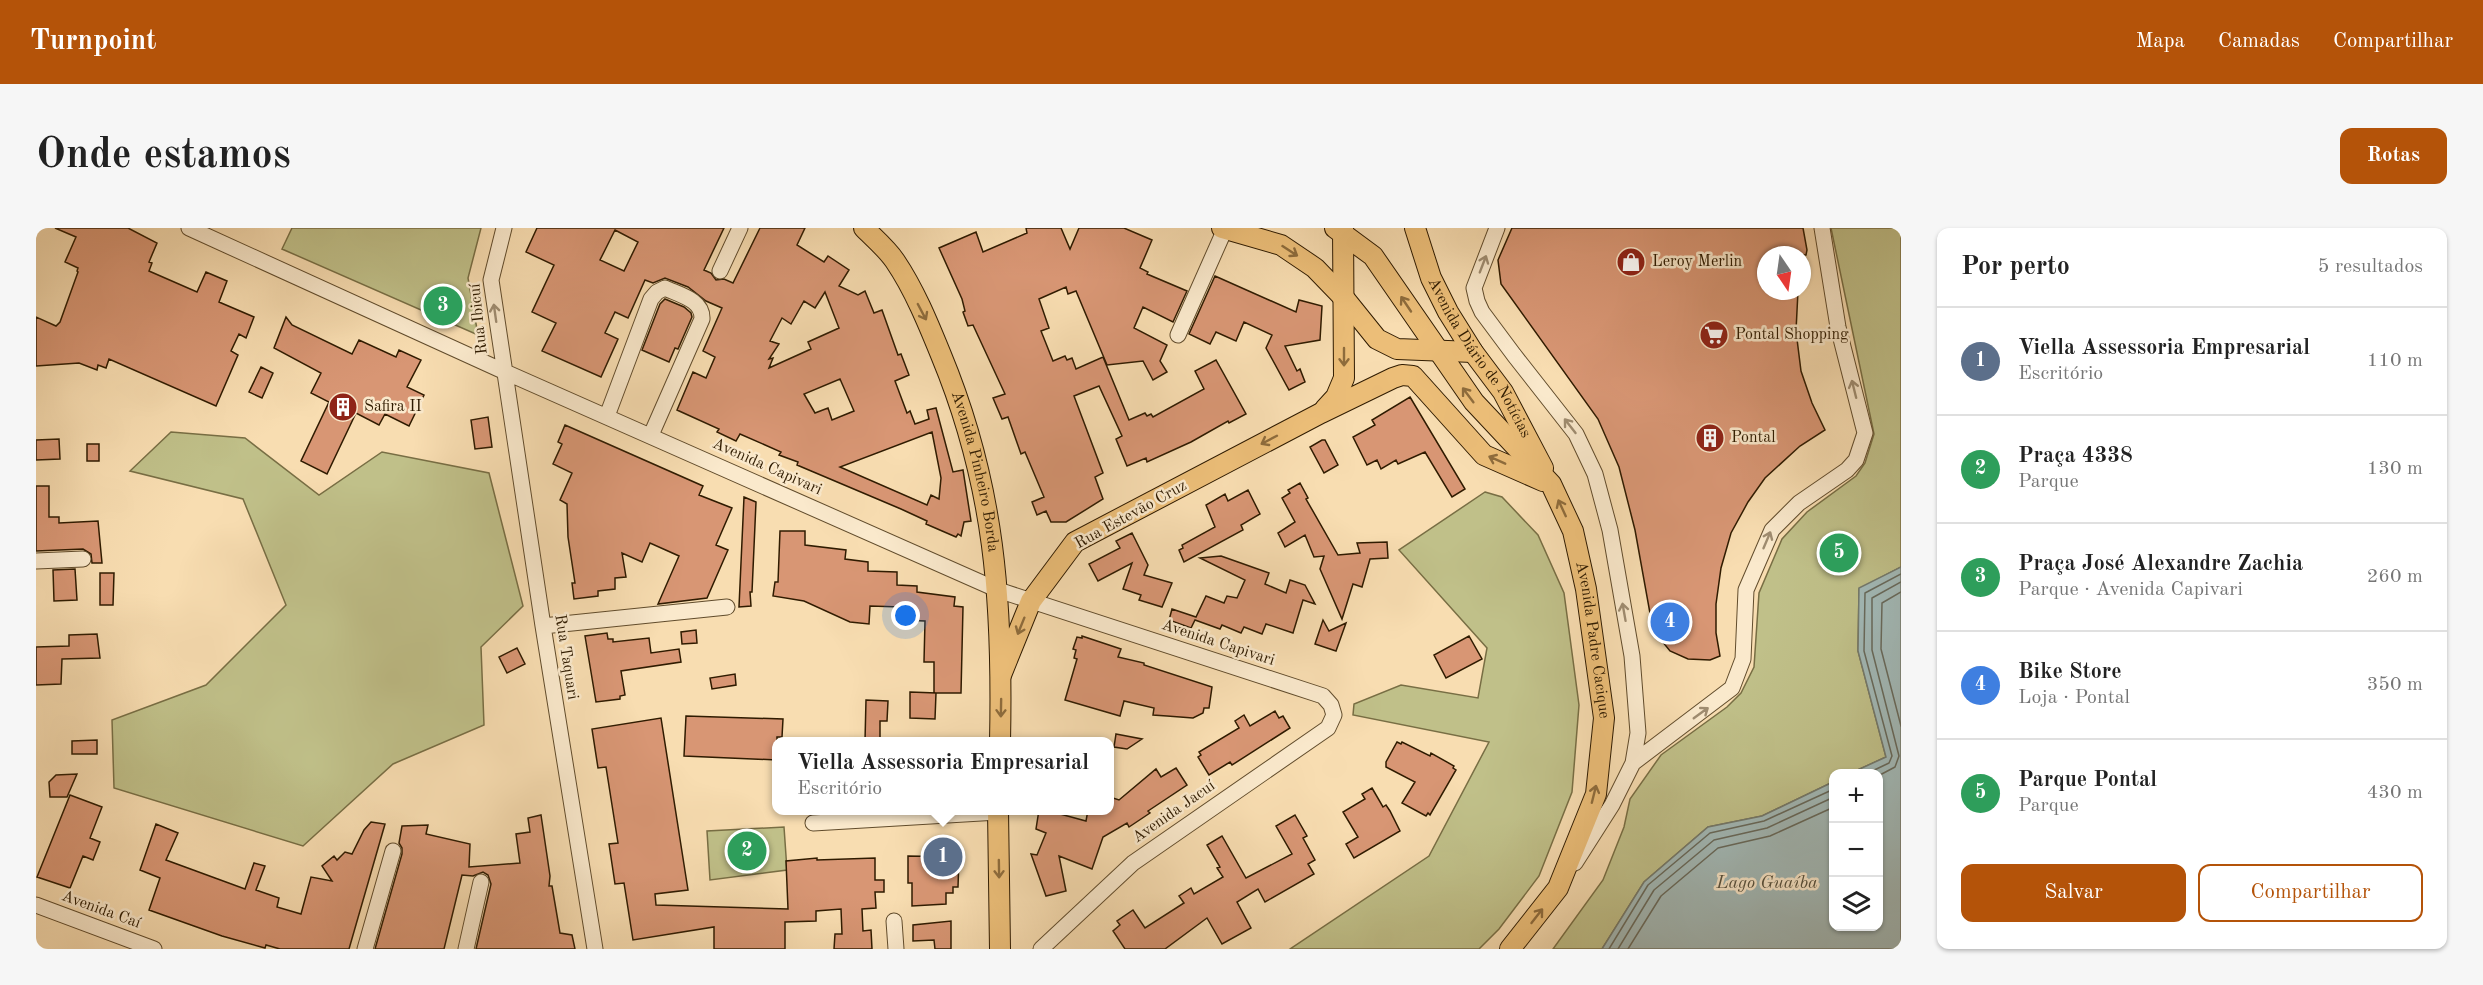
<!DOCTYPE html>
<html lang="pt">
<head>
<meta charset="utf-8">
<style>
	:root { --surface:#fff; --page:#f6f6f6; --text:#222; --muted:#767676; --line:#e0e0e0; --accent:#b45309 }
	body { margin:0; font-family:"Old Standard TT",serif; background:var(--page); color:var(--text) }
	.controls { position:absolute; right:18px; bottom:18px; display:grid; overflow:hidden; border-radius:12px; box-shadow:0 2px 4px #0004 }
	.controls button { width:54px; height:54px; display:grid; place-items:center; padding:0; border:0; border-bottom:2px solid var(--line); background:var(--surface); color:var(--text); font:30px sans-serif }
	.compass { position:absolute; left:1721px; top:18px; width:54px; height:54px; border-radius:50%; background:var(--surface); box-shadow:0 2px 4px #0004; rotate:167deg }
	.you { position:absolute; left:870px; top:388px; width:21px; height:21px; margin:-15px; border:4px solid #fff; border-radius:50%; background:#1a73e8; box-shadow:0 0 0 9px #1a73e833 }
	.badge { display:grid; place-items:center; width:39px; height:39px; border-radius:50%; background:var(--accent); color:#fff; font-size:20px; font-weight:700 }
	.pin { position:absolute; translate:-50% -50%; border:3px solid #fff; box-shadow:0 2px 6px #0006 }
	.popup { position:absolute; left:736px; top:509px; width:342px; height:78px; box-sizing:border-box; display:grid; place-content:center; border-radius:12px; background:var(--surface); filter:drop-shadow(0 2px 4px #0005); font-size:20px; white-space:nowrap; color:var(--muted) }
	.popup b { font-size:22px; color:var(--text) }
	.popup::after { content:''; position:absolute; left:50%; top:100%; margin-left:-12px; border:12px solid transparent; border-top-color:var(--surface) }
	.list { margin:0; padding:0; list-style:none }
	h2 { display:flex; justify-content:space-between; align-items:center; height:78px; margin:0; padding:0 24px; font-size:26px }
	h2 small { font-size:20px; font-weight:400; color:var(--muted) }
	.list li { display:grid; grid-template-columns:39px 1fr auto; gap:18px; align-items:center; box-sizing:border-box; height:108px; padding:0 24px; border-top:2px solid var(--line) }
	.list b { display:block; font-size:22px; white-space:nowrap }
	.list p { margin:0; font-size:20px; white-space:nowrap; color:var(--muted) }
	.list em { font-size:20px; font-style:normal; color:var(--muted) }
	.actions { display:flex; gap:12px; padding:18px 24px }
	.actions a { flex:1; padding:14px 0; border:2px solid var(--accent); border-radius:12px; text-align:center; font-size:21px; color:var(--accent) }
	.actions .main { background:var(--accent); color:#fff }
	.icon { flex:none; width:33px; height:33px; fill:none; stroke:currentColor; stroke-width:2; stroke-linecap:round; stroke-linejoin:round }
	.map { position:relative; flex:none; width:1865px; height:721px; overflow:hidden; border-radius:12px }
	header { display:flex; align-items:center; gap:36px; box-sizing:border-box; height:84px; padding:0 30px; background:var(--accent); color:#fff }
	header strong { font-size:28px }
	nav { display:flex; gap:33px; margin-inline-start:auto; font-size:21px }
	.intro { display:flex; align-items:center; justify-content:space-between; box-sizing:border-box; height:144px; padding:0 36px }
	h1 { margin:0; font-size:42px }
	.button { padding:15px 27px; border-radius:12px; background:var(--accent); color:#fff; font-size:21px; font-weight:700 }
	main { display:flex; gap:36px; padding:0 36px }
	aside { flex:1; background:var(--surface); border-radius:12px; box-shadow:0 2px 4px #0004 }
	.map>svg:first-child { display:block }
	.green { fill:#c0c089; stroke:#786e44; stroke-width:1.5 }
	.water { fill:#a2b9b7; stroke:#747a6e; stroke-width:1.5 }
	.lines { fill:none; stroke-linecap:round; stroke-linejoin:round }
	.shore { stroke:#686a5c; stroke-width:1.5 }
	.building { fill:#d89674; stroke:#2f1b00; stroke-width:1.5; fill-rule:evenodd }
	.minor-casing { stroke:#614c2c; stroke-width:17 }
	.major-casing { stroke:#2f1b00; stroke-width:22 }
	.minor { stroke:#fae9cc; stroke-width:15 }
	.major { stroke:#ecbe78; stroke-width:20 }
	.oneway { stroke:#8e6c3c }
	.oneway2 { stroke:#9f8c70 }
	.labels { text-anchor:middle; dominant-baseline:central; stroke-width:5; stroke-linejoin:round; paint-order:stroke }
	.poi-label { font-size:16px; fill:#2f1b00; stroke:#fae9cc; text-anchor:start }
	.street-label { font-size:16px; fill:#2f1b00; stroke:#fae9cc }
	.water-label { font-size:18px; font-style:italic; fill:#575240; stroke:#fae9cc }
</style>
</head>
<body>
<header>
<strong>Turnpoint</strong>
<nav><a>Mapa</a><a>Camadas</a><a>Compartilhar</a></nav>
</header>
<div class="intro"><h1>Onde estamos</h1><a class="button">Rotas</a></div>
<main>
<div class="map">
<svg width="1865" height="721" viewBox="0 0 1865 721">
	<rect width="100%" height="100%" fill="#f8ddb1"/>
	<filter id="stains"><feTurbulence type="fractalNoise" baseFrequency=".00333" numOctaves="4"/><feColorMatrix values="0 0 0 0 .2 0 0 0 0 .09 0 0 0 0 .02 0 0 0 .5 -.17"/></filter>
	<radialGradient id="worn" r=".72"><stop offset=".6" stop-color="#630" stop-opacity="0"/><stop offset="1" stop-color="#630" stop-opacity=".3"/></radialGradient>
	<path class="green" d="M256 0H445L432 50 442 107 246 21Z
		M1795 0H1865V339L1823 361 1822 423 1850 529 1815 545 1798 546 1797 554 1726 588 1672 599 1608 654 1566 721H1517L1567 652 1588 599 1594 571 1625 527 1691 479 1705 465 1718 439 1723 365 1746 311 1771 284 1820 248 1829 235 1838 206Z
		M135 204 209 210 283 267 346 224 453 245 487 378 445 419 448 497 357 536 267 618 78 560 76 492 170 457 250 377 207 271 94 243Z
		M1449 264 1466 269 1502 307 1528 365 1543 477 1536 564 1503 648 1463 701 1443 721H1254L1393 628 1453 514 1317 487 1318 476 1365 457 1442 470 1451 420 1363 322Z
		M748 599 751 642 674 652 671 603Z"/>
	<path class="water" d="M1865 339V721H1566L1608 654 1672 599 1726 588 1797 554 1798 698H1842V546L1815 545 1850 529 1822 423 1823 360Z"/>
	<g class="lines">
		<path class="shore" d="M1865 364 1846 375 1845 421 1865 498
			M1830 546 1853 535 1856 528 1828 423 1829 365 1865 346
			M1842 548 1859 539 1863 528 1836 422V370L1865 354
			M1573 721 1612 657 1674 605 1728 593 1798 561
			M1582 721 1618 662 1678 612 1731 600 1798 569
			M1592 721 1625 668 1682 620 1734 608 1798 579"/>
	</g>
	<path class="building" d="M19 0H92L121 15 113 34 116 35 113 43 161 64 170 44 191 53 183 74 218 89 210 110 203 106 195 123 202 127 180 178 73 131 70 140 62 137 61 142 43 135 0 138V89L20 98 24 94 42 44 41 43 42 40 29 34 40 9Z
		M501 0H688L668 42 675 45 680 52 688 51 697 55 724 0H769L761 17 788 34 792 28 813 42 803 58 822 67 829 63 838 85 846 82 862 127 865 126 873 147 859 153 871 185 874 183 879 196 893 191 891 182 900 180 917 244 927 242 935 293 928 294 925 308 922 306 920 309 890 296 891 293 865 281 761 237 762 234 743 227 745 224 704 206 700 213 681 204 683 201 641 182 657 144 670 150 679 129 667 123 686 80 670 73 652 59 629 50 617 55 609 52 592 90 579 84 569 105 582 111 565 149 506 123 520 95 496 84 518 37 490 24ZM579 2 602 14 588 43 564 32ZM789 64 803 100 772 114 775 121 733 140 737 130 733 131 743 116 734 113 746 90 755 96 768 73 779 80ZM804 151 818 183 796 192 792 180 779 185 768 166ZM896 204 905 250 903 271 895 267 891 277 804 239Z
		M990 0H1025L1034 21 1043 0H1088L1116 12 1104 40 1112 44 1111 46 1151 63 1137 94 1107 79 1098 100 1131 117 1124 133 1131 144 1117 152 1107 133 1071 137 1040 63 1032 66 1030 59 1003 71 1013 100 1005 103 1017 133 1029 128 1031 132 1036 130 1040 141 1067 129 1093 192 1109 185 1111 188 1115 186 1117 189 1168 161 1159 143 1180 132 1210 186 1193 195 1192 193 1155 214 1111 234 1110 230 1091 238 1080 211 1086 208 1063 158 1038 168 1067 245 1059 249 1067 271 1030 294H1015L1010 283 1001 287 996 274 1008 269 989 224 985 226 972 189 966 191 957 170 969 166 937 97 932 98 927 84 929 83 926 71 903 20 940 4 947 24 991 5Z
		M1476 0H1767L1771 22 1770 27H1730V63H1762L1760 103 1765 143 1776 175 1789 202 1764 218 1729 250 1712 274 1695 305 1685 340 1680 376V405L1684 428 1674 432 1652 431 1634 423 1617 402 1599 302 1583 239 1562 191 1465 56 1462 32Z
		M1179 48 1260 84 1263 72 1286 78 1284 112 1249 118 1261 143 1264 141 1269 154 1253 162 1230 120 1236 107 1208 94 1200 113 1180 104 1174 116 1153 106Z
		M629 71 648 79 655 85 656 89 642 121 639 120 633 134 606 122 624 76Z
		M250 89 256 97 316 126 323 112 360 129 363 122 385 132 371 159 388 167 373 198 349 186 343 197 320 185 291 246 265 233 293 174 275 165 285 145 238 120Z
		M225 139 237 145 226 170 213 164Z
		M1374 169 1429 261 1416 269 1389 224 1362 236 1360 232 1345 241 1341 232 1331 237 1317 209 1339 197 1336 192Z
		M452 189 456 219 439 221 435 192Z
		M529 197 667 258 663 267 696 280 680 317 692 322 671 370 622 376 643 328 614 315 606 334 586 325 590 349 579 350V361L562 363V368L538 371 536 355H539L532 309 531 276 524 272 536 245 517 236 526 216 522 214Z
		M23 211 24 231 0 232V212Z
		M1286 212H1289L1302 237 1288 245 1274 219Z
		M51 216H63V233H51Z
		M1264 255 1272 270 1270 271 1302 327 1324 325 1321 315 1351 314 1352 330 1334 331 1326 359 1317 356 1306 391 1284 341 1288 328 1278 329 1269 307 1249 319 1242 305 1259 294 1246 270 1254 265 1252 262Z
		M0 258H13V289H23V295L62 293 66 335H56L55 326 47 321 0 323Z
		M1212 262 1224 286 1205 297 1207 302 1148 334 1143 322 1147 320 1146 317 1179 299 1170 277 1189 266 1192 273Z
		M708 269 720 274 716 364H714L715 378 703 379Z
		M744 303H769V317L810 322 809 331 832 334V343L861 344V357L881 358V364L919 369 918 378 927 379 925 465H898V434H888L889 393 864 392 865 379 834 378 833 396 814 394 768 373 737 368 739 354H742Z
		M1096 305 1112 337 1108 347 1136 355 1126 379 1103 372 1105 367 1087 361 1096 335 1062 353 1053 336 1084 320 1080 313Z
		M1185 328 1233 345 1229 356 1250 365 1254 352 1269 357 1279 376 1267 372 1257 405 1230 396 1226 406 1208 399 1205 405 1186 397 1184 401 1159 392 1155 400 1133 392 1136 381 1160 389 1170 368 1188 375 1191 368 1201 370 1209 352 1164 330Z
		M39 341 41 372 18 373 17 342Z
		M64 345H78L77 377H64Z
		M1287 392 1293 403 1310 395 1300 423 1279 416Z
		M660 402 661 415 646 416 645 404Z
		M571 405 572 411H577V414L613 410 615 425 643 421 645 434 585 443 589 467 584 468V471L560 474 549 408Z
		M61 406 64 430 26 431 25 456 0 457V419L33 418V407Z
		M1046 408 1085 421 1082 429 1108 435V437L1176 459 1173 480H1168L1167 485 1157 490 1131 488 1117 487 1118 480 1088 473 1084 488 1029 472 1041 431 1038 430 1040 422 1037 421 1041 409 1046 410Z
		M1433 408 1446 431 1410 450 1398 427Z
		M481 420 489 436 471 445 463 429Z
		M699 446 700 457 676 461 674 450Z
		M874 464 900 465 899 491 874 490Z
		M830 472 852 473 851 493H844V513H829Z
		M1239 483 1243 490 1247 488 1254 500 1196 537 1194 534 1173 547 1162 529 1165 527 1163 524 1203 500 1199 493 1208 487 1214 498Z
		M650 488 747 491 746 509H741V532L648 528Z
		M625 490 652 662 619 666 620 677 752 681 750 633 781 630V632L839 630V652H848V664H839L840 680 826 681 827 703 835 702 836 721H798L799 706H806L805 681 780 683V693L749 694V721H678V699L597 712 588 655 579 656 573 616 582 615 570 539 562 540 556 501Z
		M1080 506 1106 511 1091 521 1078 519Z
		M61 512V526H36V513Z
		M1361 514 1365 516 1366 514 1394 528 1395 525 1418 538 1417 540 1420 542 1394 587 1392 585 1390 588 1366 575 1379 554 1350 539V534Z
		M1140 540 1151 557 1112 583 1114 585 1093 599 1091 595 1067 609 1056 641 1023 628 1030 663 1010 668 995 626 1001 627 1010 605 1000 601 1003 582H1025L1024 586 1050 593 1052 582H1074V569L1083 572 1120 541 1125 549Z
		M41 546 31 569H14L13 554 20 547Z
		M1336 560 1347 579 1350 577 1354 583 1364 603 1318 630 1310 616 1322 609 1307 584 1329 571 1326 566Z
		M34 567 66 579 54 610 64 614 57 632 47 628 34 660 1 649Z
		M505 587 514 648 513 658H516L524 705 536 707 539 721H440L455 656 452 647 447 644 437 648 426 647 408 721H339L366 626V620L363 615 366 598 392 597 390 606 434 616 433 639 484 635 480 606 494 604 492 590Z
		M1259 587 1271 608 1267 610 1279 632 1272 636 1278 646 1229 674 1222 661 1201 674 1215 700 1186 716 1171 690 1129 721H1089L1077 703 1084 697 1081 693 1097 682 1109 700 1148 675 1143 668 1155 660 1158 666 1187 649 1181 640 1184 639 1171 617 1186 608 1210 650 1256 626 1240 598Z
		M335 594 349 596 313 721H244L230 717 229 720 186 708 113 682 124 650 104 642 120 596 142 605 130 632 209 661 218 635 229 638 220 662 243 670 241 679 265 686 275 649 296 653 286 638 298 628 301 632 309 624 316 626 328 602Z
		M872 628 923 629 922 659H917V665H910V676L876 678V655H872Z
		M915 693V721H899L898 712 877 713V697Z"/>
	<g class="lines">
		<g class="minor-casing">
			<path id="minor" d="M153 0 467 143 962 362 1287 468 1295 477 1298 487 1292 500 1097 635 1005 721
				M468 0 455 52 507 398 559 721
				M1461 0 1438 60 1441 73 1446 84 1478 127 1540 206 1559 246 1574 302 1596 428 1602 505 1597 535 1576 577 1539 635
				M684 43 704 0
				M1142 107 1189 1
				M571 188 615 71 621 64 629 60C644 67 667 72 666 91L615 207
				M0 333 47 331
				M507 398 691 379
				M1597 535 1696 460 1707 431 1710 362 1736 302 1763 275 1811 242 1820 232 1829 205 1802 99 1786 0
				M777 595 962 584
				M0 677 118 721
				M858 693 860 721
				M329 721 357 623
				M430 721 445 654"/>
		</g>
		<g class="major-casing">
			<g id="major">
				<path id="s1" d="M828 0C838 10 851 21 859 33 878 61 892 95 905 127 959 257 967 374 964 514"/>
				<path d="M1186 0 1245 17 1279 40 1308 70 1341 111 1361 121 1437 124"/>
				<path id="s2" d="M1299 0 1337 28 1438 174 1515 256 1537 303 1550 361 1568 490 1560 566 1522 660 1474 721"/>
				<path id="s3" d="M1379 0 1395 50 1412 84 1437 124 1467 164 1507 240"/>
				<path d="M1289 181 1300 169 1308 150 1307 0"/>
				<path d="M965 447 995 373 1039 314 1285 185 1357 150 1366 147 1377 148 1448 227 1507 253"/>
				<path d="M962 582 964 721"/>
			</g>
		</g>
		<use href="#minor" class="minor"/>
		<use href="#major" class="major"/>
	</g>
	<defs><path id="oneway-shaft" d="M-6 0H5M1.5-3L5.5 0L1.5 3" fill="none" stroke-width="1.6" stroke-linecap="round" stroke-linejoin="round" transform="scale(1.5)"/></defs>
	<g class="oneway">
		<use href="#oneway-shaft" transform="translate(1254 23) rotate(33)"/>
		<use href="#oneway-shaft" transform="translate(1370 76) rotate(-124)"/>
		<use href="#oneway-shaft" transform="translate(886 84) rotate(62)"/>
		<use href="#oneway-shaft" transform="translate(1308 129) rotate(90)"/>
		<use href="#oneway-shaft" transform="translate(1432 167) rotate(-127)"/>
		<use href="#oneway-shaft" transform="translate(1233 212) rotate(152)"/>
		<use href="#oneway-shaft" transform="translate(1461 232) rotate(-156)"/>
		<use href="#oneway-shaft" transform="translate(1526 280) rotate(-115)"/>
		<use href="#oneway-shaft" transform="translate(985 398) rotate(112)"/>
		<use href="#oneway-shaft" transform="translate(965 480) rotate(91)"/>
		<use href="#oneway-shaft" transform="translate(1558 566) rotate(-76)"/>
		<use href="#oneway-shaft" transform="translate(963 641) rotate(89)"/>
		<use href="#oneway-shaft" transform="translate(1501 688) rotate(-52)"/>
	</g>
	<g class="oneway2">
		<use href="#oneway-shaft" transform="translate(1447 36) rotate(-69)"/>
		<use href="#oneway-shaft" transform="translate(459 85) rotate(-98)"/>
		<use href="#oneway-shaft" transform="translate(1818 161) rotate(-104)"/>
		<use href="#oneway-shaft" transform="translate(1534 198) rotate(-128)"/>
		<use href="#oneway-shaft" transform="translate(1731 312) rotate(-67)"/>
		<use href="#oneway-shaft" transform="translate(1588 384) rotate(-100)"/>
		<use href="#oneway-shaft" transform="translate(1665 485) rotate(-36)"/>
	</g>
	<defs>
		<g id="shop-disc" transform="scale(1.5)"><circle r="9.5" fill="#8f2418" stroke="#fae9cc"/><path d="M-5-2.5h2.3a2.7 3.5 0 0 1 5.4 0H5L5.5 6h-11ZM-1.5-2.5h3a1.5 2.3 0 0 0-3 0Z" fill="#fff"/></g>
		<g id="supermarket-disc" transform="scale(1.5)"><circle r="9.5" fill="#8f2418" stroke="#fae9cc"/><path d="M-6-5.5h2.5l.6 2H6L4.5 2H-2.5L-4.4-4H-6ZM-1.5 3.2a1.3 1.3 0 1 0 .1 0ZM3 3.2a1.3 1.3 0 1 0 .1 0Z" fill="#fff"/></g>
		<g id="building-disc" transform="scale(1.5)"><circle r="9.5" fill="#8f2418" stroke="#fae9cc"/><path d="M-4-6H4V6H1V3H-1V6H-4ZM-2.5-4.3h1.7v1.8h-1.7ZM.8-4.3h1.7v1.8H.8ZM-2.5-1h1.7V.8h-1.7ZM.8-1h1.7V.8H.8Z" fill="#fff"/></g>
	</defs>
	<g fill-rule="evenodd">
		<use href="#shop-disc" x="1595" y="34"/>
		<use href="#supermarket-disc" x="1678" y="107"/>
		<use href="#building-disc" x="307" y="179"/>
		<use href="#building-disc" x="1674" y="210"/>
	</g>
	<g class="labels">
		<g class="poi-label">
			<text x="1616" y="34">Leroy Merlin</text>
			<text x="1699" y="107">Pontal Shopping</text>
			<text x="328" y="179">Safira II</text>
			<text x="1695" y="210">Pontal</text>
		</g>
		<g class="street-label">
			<text transform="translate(443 91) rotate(-96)">Rua Ibicuí</text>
			<text stroke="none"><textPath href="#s3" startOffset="146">Avenida Diário de Notícias</textPath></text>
			<text transform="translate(731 239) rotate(24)">Avenida Capivari</text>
			<text stroke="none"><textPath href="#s1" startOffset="272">Avenida Pinheiro Borda</textPath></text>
			<text transform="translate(1095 287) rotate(-29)">Rua Estevão Cruz</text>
			<text stroke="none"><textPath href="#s2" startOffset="500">Avenida Padre Cacique</textPath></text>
			<text transform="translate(1182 415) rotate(18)">Avenida Capivari</text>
			<text transform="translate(530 429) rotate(81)">Rua Taquari</text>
			<text transform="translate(1138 584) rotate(-35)">Avenida Jacuí</text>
			<text transform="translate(65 682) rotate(20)">Avenida Caí</text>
		</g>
		<g class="water-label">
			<text x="1731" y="655">Lago Guaíba</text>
		</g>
	</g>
	<rect width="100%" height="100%" filter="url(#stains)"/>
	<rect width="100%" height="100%" fill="url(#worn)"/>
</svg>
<div class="controls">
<button>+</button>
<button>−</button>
<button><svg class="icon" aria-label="layers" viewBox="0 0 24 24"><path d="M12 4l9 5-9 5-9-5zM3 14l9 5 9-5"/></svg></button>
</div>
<svg class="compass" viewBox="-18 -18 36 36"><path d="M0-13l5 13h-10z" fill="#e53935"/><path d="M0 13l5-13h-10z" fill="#767676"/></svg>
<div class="you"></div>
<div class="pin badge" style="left:907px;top:629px;background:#5c6f8a">1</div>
<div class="popup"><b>Viella Assessoria Empresarial</b>Escritório</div>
<div class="pin badge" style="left:711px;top:623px;background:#2e9e5b">2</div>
<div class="pin badge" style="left:407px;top:78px;background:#2e9e5b">3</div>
<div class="pin badge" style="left:1634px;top:394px;background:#3f7fe0">4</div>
<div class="pin badge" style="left:1803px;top:325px;background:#2e9e5b">5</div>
</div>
<aside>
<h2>Por perto<small>5 resultados</small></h2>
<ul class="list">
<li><span class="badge" style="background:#5c6f8a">1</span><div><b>Viella Assessoria Empresarial</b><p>Escritório</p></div><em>110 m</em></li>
<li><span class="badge" style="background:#2e9e5b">2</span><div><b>Praça 4338</b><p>Parque</p></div><em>130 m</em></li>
<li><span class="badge" style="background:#2e9e5b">3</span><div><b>Praça José Alexandre Zachia</b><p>Parque · Avenida Capivari</p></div><em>260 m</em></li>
<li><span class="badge" style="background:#3f7fe0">4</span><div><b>Bike Store</b><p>Loja · Pontal</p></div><em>350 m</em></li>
<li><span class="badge" style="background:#2e9e5b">5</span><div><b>Parque Pontal</b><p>Parque</p></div><em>430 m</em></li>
</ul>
<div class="actions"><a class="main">Salvar</a><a>Compartilhar</a></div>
</aside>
</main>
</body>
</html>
